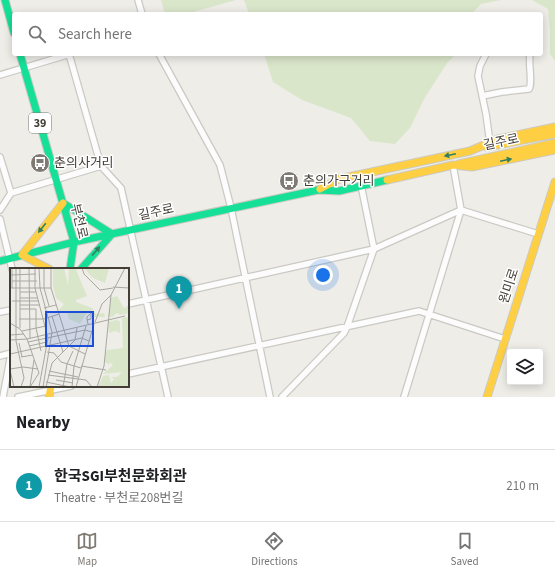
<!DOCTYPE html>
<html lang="en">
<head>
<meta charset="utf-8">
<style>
	:root { --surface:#fff; --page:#f2f2f2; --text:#202124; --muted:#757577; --line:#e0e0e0; --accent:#7f7b74 }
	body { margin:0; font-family:"Source Sans 3","Noto Sans KR",sans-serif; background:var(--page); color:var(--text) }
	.controls { position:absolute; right:12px; bottom:12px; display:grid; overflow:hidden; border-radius:4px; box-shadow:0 2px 10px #0003 }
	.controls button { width:36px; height:36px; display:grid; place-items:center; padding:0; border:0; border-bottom:1px solid var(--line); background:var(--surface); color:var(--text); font:20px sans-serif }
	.you { position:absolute; left:323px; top:275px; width:14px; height:14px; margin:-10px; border:3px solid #fff; border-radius:50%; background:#1a73e8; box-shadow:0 0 0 6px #1a73e833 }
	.badge { display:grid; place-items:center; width:26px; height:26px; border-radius:50%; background:var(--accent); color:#fff; font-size:13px; font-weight:700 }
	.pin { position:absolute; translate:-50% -33px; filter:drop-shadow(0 1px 2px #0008) }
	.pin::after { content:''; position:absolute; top:21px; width:14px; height:12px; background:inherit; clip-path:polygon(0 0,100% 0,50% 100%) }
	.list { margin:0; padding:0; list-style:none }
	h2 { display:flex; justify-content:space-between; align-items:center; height:52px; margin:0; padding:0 16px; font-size:17px }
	h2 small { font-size:13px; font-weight:400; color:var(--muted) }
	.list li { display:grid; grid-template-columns:26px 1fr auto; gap:12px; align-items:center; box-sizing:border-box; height:72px; padding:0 16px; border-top:1px solid var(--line) }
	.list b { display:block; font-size:15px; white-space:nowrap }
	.list p { margin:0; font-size:13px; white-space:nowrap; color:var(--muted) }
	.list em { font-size:13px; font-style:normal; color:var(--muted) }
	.icon { flex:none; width:22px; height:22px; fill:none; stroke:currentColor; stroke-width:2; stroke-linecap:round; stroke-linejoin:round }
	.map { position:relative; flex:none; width:555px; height:397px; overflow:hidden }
	.search { position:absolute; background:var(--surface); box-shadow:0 2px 10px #0003; left:12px; right:12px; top:12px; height:44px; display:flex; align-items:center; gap:10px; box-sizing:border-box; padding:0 14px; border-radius:4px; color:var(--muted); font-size:15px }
	.sheet { height:124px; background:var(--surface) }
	nav { display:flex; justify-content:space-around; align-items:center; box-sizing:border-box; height:56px; border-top:1px solid var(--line); background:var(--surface); font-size:11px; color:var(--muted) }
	nav a { display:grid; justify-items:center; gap:2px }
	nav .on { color:var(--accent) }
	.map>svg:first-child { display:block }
	.green { fill:#dae6ca }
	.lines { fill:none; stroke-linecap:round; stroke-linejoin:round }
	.street-casing { stroke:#cac9c4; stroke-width:8 }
	.fast-casing { stroke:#cccac0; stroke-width:9 }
	.slow-casing { stroke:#cccac0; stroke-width:9 }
	.street { stroke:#fcfcfc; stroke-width:5.5 }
	.fast { stroke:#16e098; stroke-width:7 }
	.slow { stroke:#ffcf43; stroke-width:7 }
	.oneway { fill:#317f5d }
	.labels { text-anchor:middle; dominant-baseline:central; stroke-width:3; stroke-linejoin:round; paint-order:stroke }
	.shield { fill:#fff; stroke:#7b7872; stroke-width:1 }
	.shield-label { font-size:12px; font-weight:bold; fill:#433e36 }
	.street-label { font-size:13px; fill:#433e36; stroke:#fff }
	.poi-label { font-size:13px; fill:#433e36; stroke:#fff; text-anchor:start }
	.inset-road { fill:none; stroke:#aaa7a1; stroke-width:1 }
	.view { fill:#1d4ed8; fill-opacity:0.15; stroke:#1d4ed8; stroke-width:2 }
	.inset-edge { fill:none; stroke:#433e36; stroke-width:2 }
</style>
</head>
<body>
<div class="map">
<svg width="555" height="397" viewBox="0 0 555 397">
	<rect width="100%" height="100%" fill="#eeede8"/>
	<path class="green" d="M161 0H236L186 14H165Z
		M244 0H501L481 4 471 14H249Z
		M532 0H555V61L550 54V31L548 9Z
		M264 54H456L447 63 424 99 410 128 395 144 370 141 351 118 302 100 273 82Z"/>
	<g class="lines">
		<g class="street-casing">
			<path id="street" d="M138 0 142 14
				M69 54 101 166 121 188 168 397
				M159 54 220 165 231 208 270 397
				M486 54 480 66 478 76 486 114 490 143
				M0 75 70 54
				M482 96 502 92 529 89C533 83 528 63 530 54
				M0 157 11 193
				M11 193 101 166
				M0 210 11 193
				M0 219 12 269
				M128 304 374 249 461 210 538 234
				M0 312 11 310
				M0 356 11 353
				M128 374 419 311 505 339
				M3 397 11 354
				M18 397 71 386
				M282 397 344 333 347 327 374 249 361 185
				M404 397 461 210 453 165"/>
		</g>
		<g class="fast-casing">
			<path id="fast" d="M5 0 14 33
				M20 54 74 242 70 269
				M63 203 112 234 81 269
				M0 261 74 242 318 190 339 191 387 180"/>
		</g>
		<g class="slow-casing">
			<path id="slow" d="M487 147 555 134
				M459 164 555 143
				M387 180 453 165 472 167 555 150
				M320 189 339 179 470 151 498 139 555 127
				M49 269 22 255 63 203
				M49 397 51 386
				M487 397 555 182"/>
		</g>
		<use href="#street" class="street"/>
		<use href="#fast" class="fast"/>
		<use href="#slow" class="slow"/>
	</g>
	<defs><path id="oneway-solid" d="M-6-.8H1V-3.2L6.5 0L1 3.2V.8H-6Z"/></defs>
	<g class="oneway">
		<use href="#oneway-solid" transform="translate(450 155) rotate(168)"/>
		<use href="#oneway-solid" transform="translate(506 160) rotate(-12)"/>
		<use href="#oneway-solid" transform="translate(42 228) rotate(129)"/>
		<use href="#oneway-solid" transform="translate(96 251) rotate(-49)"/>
	</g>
	<defs>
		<g id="bus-disc" transform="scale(1)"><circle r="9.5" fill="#7f7b74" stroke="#fff"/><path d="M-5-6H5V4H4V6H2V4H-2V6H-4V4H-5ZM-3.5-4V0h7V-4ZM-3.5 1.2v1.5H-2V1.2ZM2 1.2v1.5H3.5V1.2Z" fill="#fff"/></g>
	</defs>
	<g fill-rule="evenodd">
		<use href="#bus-disc" x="40" y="163"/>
		<use href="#bus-disc" x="289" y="181"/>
	</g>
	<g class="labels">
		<rect class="shield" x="29" y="113" width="22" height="20" rx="3"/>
		<g class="shield-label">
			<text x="40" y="123">39</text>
		</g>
		<g class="street-label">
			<text transform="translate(501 142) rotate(-12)">길주로</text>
			<text transform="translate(156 212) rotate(-12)">길주로</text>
			<text transform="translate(79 221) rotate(77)">부천로</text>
			<text transform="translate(509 286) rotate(-72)">원미로</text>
		</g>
		<g class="poi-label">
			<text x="54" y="163">춘의사거리</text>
			<text x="303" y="181">춘의가구거리</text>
		</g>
	</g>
	<g transform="translate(10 268)">
		<rect width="119" height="119" fill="#eeede8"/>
		<path d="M43 0H54L58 17 59 0H99L95 15 83 10 74 0 66 2 77 28 66 32V34L82 40 86 46 94 45 95 49H83V44H77L70 56 59 51 57 44 50 45 49 42 54 36 46 30 43 18ZM119 27V45L110 47 107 45 102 49 98 48 101 30 107 28 114 40 119 37ZM119 49V119H88L93 108 99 107 101 115 104 111 101 109H107L112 104 93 106 103 97 100 94 99 97 95 94V86L97 82 113 80 112 50ZM107 52 110 54V65L105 63 99 65 98 54Z" fill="#dae6ca"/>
		<path class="inset-road" d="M6 0V73L14 110 11 119M19 0 20 70M25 0V20L38 70 29 119M29 0 30 20 42 64 33 119M34 0V20L39 38M41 0V20L59 78 75 86M72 0 74 6 90 22 103 20M0 7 26 6M2 13H27M103 19 119 20M0 20H41M2 20V0M10 24H26M10 30H28M2 33H29M10 37H30M34 40 46 37M10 41H26M26 41V60L31 83M42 48 53 84M9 51H34L49 46M77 52 81 51V45L77 49V51L78 56M85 54 92 36 101 27M0 55 10 61 17 71 29 105 20 119M10 60V0M12 63 36 58M0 67 14 66M0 72 17 71 115 48M18 74 75 62 82 64M9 75 12 89M19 78 37 74M37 84 44 85 51 94M0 86 72 70 79 73M11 89 23 87M51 94 71 100M71 98 96 102M0 101 13 99 28 101M0 102 4 119M39 103 68 109M38 107 76 112 82 119M46 112 63 115M36 114 60 119M20 118 24 92M36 119 42 95 65 72 67 60M53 119 57 96 63 83M62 119 64 98 76 58M66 119 84 56M87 119 94 98 101 27 115 0"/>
		<path class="view" d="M36 44H83V78H36Z"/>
		<rect width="119" height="119" class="inset-edge"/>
	</g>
</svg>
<div class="controls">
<button><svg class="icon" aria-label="layers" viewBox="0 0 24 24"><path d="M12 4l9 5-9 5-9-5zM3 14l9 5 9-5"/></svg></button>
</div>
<div class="you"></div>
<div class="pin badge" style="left:179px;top:309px;background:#0f9aa8">1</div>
<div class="search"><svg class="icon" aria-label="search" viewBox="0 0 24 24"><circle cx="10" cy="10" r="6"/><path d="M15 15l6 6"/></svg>Search here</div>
</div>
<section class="sheet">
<h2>Nearby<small></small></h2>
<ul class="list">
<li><span class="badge" style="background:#0f9aa8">1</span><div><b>한국SGI부천문화회관</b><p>Theatre · 부천로208번길</p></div><em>210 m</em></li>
</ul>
</section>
<nav>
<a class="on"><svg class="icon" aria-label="map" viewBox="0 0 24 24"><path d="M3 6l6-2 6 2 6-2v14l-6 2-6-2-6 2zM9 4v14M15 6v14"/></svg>Map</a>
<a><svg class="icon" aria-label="directions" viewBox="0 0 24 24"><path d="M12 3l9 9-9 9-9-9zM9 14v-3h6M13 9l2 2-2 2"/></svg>Directions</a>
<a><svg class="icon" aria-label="saved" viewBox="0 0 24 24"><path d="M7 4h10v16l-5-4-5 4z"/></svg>Saved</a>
</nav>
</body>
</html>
